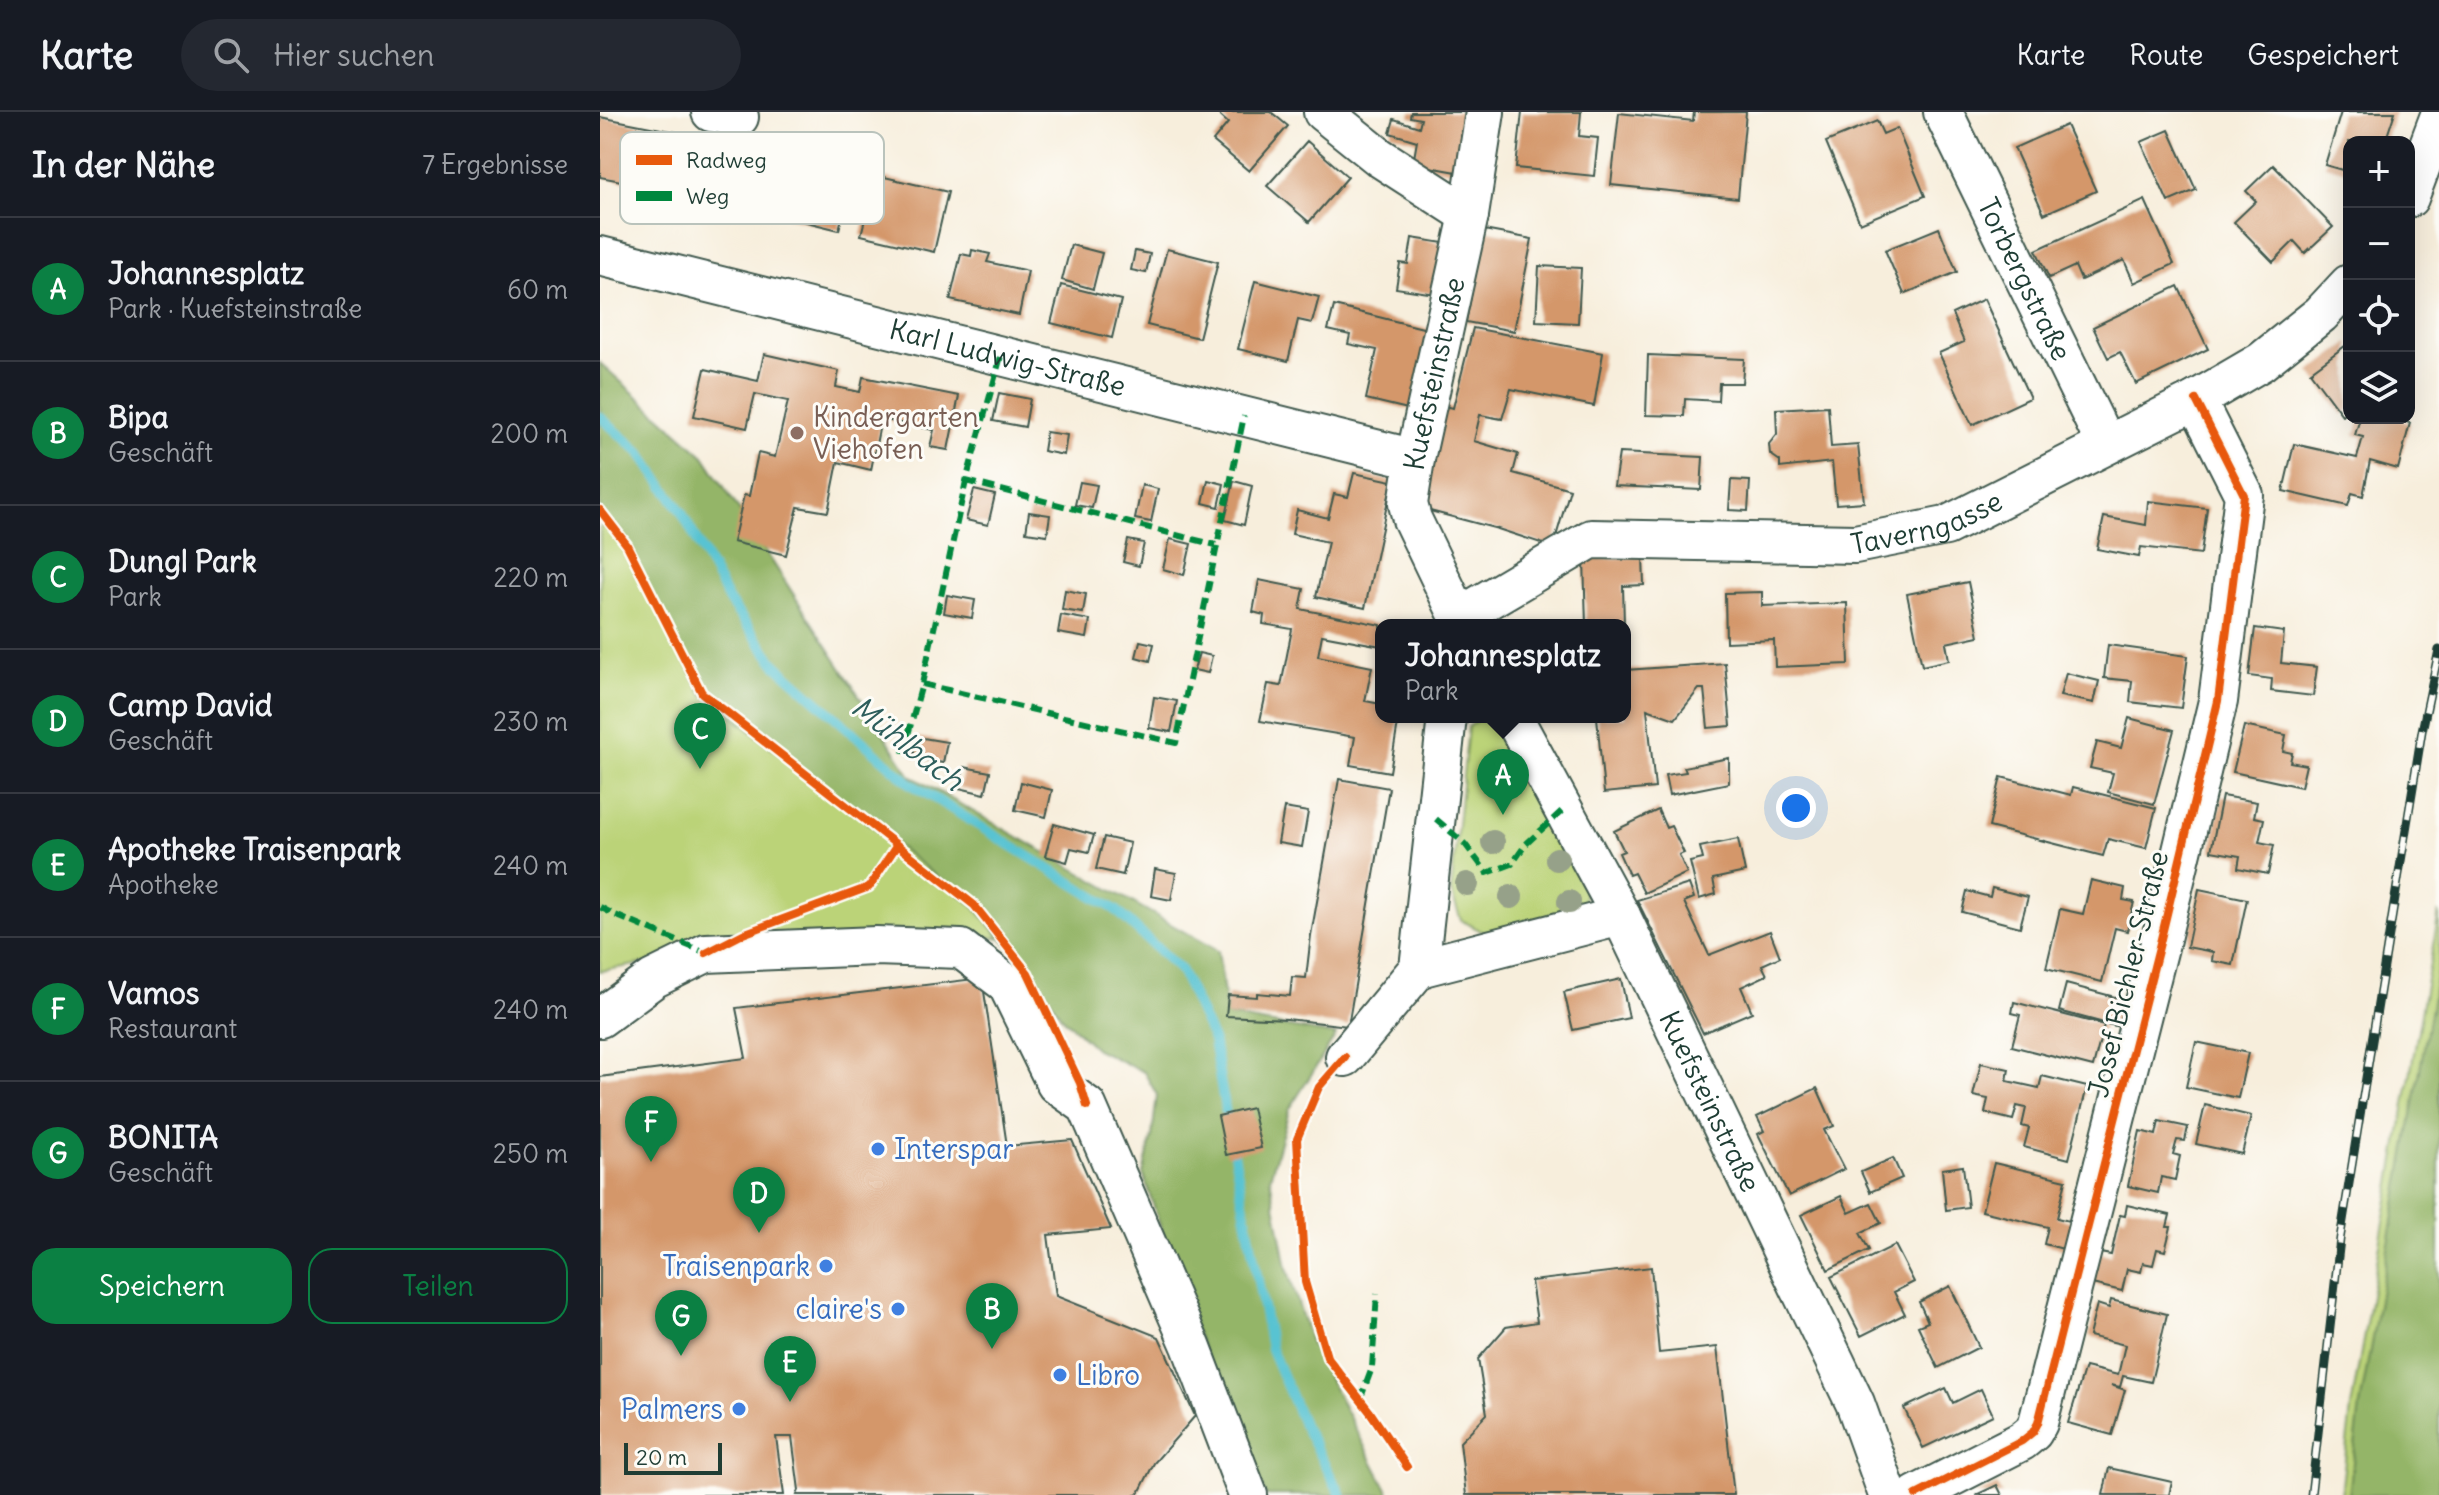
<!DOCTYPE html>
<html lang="de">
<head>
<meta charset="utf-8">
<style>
	:root { --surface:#171b24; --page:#242831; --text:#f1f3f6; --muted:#9ea1a6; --line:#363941; --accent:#0b8043 }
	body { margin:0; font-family:Delius,sans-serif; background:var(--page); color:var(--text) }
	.controls { position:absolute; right:24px; top:24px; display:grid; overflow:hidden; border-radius:16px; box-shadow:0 8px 32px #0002 }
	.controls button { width:72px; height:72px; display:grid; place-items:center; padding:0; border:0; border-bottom:2px solid var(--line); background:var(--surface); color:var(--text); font:40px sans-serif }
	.scale { position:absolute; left:24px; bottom:20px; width:98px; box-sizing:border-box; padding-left:8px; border:4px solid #1f3d34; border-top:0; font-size:22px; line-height:28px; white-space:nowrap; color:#1f3d34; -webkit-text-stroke:6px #fdfcf7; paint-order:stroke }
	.you { position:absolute; left:1196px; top:696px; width:28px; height:28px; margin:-20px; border:6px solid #fff; border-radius:50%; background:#1a73e8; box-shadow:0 0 0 12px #1a73e833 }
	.badge { display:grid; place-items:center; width:52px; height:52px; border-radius:50%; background:var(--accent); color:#fff; font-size:26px; font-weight:700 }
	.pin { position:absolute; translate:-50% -66px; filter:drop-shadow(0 2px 4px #0008) }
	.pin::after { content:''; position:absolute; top:42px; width:28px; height:24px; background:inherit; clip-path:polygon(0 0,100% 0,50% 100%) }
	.popup { position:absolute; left:775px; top:507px; width:256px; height:104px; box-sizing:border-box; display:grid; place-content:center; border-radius:16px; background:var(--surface); filter:drop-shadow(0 2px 6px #0005); font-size:26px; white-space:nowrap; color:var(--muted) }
	.popup b { font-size:30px; color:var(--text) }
	.popup::after { content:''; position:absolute; left:50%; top:100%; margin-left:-16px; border:16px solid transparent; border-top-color:var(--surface) }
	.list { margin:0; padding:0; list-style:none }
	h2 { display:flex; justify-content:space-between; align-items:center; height:104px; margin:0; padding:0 32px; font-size:34px }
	h2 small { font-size:26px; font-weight:400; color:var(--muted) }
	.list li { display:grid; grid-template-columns:52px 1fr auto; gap:24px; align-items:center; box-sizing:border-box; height:144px; padding:0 32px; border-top:2px solid var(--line) }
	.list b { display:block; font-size:30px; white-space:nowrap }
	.list p { margin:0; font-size:26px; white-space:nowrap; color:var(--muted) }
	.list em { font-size:26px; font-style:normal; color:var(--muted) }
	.actions { display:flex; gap:16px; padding:24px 32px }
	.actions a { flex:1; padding:18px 0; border:2px solid var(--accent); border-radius:24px; text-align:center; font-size:28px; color:var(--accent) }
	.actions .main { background:var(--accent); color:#fff }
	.icon { flex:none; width:44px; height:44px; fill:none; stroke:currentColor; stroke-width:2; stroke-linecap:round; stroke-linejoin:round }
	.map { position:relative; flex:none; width:1839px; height:1383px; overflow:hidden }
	header { display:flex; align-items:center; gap:48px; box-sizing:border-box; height:112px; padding:0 40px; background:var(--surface); border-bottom:2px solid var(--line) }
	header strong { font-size:38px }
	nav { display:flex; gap:44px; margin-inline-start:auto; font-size:28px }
	.search { width:560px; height:72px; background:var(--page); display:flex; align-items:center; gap:20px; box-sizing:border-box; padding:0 28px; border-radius:44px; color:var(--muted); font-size:30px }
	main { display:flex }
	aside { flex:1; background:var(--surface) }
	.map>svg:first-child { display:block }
	.green { fill:#bbd378; stroke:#6d8856; stroke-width:2 }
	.forest { fill:#94b568; stroke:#5a794e; stroke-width:2 }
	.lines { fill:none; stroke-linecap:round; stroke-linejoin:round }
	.stream { stroke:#58c3d2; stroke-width:10 }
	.building { fill:#d4976a }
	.minor-casing { stroke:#3f584d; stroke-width:42 }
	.minor { stroke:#fff; stroke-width:38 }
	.rail-casing { stroke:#1f3d34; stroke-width:9 }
	.rail { stroke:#fdfcf7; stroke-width:6; stroke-dasharray:18; stroke-linecap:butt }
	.quiet { stroke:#00873e; stroke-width:6; stroke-dasharray:12 6; stroke-linecap:butt }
	.cycleway-casing { stroke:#fdfcf7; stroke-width:13 }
	.cycleway { stroke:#e8590c; stroke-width:8 }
	.tree { fill:#96a189 }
	.education-dot { fill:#8d6e63; stroke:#fdfcf7; stroke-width:3 }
	.shop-dot { fill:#3f7fe0; stroke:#fdfcf7; stroke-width:3 }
	.labels { text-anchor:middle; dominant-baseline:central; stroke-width:6; stroke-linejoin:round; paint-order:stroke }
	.street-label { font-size:28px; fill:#1f3d34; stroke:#fdfcf7 }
	.education-label { font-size:28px; fill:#785e54; stroke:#fdfcf7; text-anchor:start }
	.shop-label { font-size:28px; fill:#366cbe; stroke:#fdfcf7; text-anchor:end }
	.water-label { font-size:30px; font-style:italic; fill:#2d5e5c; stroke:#fdfcf7 }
	.key { fill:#fdfcf7; stroke:#bac3bc; stroke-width:2 }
	.key-label { font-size:22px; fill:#1f3d34 }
</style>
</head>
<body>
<header>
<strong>Karte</strong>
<div class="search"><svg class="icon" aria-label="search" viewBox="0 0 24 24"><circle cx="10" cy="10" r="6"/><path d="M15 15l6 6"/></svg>Hier suchen</div>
<nav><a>Karte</a><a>Route</a><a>Gespeichert</a></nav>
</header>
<main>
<aside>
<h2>In der Nähe<small>7 Ergebnisse</small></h2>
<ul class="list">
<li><span class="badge">A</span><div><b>Johannesplatz</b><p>Park · Kuefsteinstraße</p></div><em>60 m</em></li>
<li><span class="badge">B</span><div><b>Bipa</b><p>Geschäft</p></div><em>200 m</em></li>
<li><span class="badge">C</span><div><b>Dungl Park</b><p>Park</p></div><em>220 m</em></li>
<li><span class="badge">D</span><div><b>Camp David</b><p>Geschäft</p></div><em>230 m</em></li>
<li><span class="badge">E</span><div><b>Apotheke Traisenpark</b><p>Apotheke</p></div><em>240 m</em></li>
<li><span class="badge">F</span><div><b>Vamos</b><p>Restaurant</p></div><em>240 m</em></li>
<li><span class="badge">G</span><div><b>BONITA</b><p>Geschäft</p></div><em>250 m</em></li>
</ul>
<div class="actions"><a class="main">Speichern</a><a>Teilen</a></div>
</aside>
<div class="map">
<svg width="1839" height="1383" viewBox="0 0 1839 1383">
	<rect width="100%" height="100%" fill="#fdfcf7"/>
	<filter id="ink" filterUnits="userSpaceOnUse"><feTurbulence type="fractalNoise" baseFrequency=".0125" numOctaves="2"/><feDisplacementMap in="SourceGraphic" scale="16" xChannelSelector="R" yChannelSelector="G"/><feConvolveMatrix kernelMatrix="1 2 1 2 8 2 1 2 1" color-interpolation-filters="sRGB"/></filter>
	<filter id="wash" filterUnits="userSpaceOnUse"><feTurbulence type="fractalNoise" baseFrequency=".006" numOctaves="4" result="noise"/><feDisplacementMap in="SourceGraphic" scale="32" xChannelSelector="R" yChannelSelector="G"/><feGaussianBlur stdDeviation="1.8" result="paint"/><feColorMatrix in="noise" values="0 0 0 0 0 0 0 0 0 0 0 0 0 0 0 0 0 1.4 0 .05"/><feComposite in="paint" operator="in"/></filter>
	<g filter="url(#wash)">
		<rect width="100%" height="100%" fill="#f7eedc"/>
		<path class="green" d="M7 408 27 433 374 793 400 826 308 818 106 841 0 859V416Z
			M878 608 890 611 908 631 985 775 984 791 967 808 907 819H881L861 808 851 780 868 615Z
			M1839 800V1383H1741L1751 1296Z"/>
		<path class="forest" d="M0 251 104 344 311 664 618 839 627 904 736 923 689 998 670 1066 687 1156 711 1232 790 1383H666L592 1210 543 1062 552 1024 557 983 544 960 496 937 461 904 439 869 373 793 102 581 27 433 0 398Z
			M1839 851V1383H1749L1760 1294Z"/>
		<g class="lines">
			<path class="stream" d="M0 305 40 340 81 399 129 489 176 553 311 672 516 798 581 859 613 928 626 1002
				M634 1042 671 1237 703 1312 741 1383"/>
		</g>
		<g id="blocks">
			<path class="building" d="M616 0H671L688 14 649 59 613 29 628 11Z
				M811 0H868L857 60 813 52 817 29 790 21 794 7 819 15 821 7 810 5Z
				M922 0H981L979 24 998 26 994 64 916 56Z
				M1094 0H1146L1138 86 1011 73 1019 1 1093 9Z
				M1741 0H1795L1785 30H1749V60L1725 53Z
				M0 5 142 33 131 90 0 65Z
				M1277 9 1283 22 1297 16 1325 84 1260 111 1226 30Z
				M1466 13 1496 79 1444 102 1414 36Z
				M1569 18 1596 78 1568 90 1541 30Z
				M707 29 748 65 709 110 667 74Z
				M179 34 255 52 239 118 186 105 188 98 165 92Z
				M1673 53 1733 115 1705 141 1694 129 1673 150 1634 110 1656 89 1646 79Z
				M276 63 348 80 334 140 261 123Z
				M1545 88 1574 152 1534 171 1524 148 1481 168 1475 154 1449 166 1436 138Z
				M1339 116 1357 160 1304 182 1285 138Z
				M884 118 932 127 914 219 866 210Z
				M812 126 856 133 848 184 796 176 800 151 808 152Z
				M471 133 502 141 493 177 462 168Z
				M567 137 618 150 599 226 547 213Z
				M372 138 390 142 387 150 428 159 419 203 350 188 361 142 371 144Z
				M535 139 550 142 546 161 531 158Z
				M939 154 981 156 978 211 936 209Z
				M655 169 719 185 712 211 698 208 688 249 638 237Z
				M461 173 521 188 512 226 451 211Z
				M1578 174 1608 237 1536 272 1520 240 1508 246 1493 215Z
				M1384 187 1430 286 1372 313 1339 241 1364 230 1352 202Z
				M734 194 831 218 812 298 766 287 777 238 748 232 750 223 728 218Z
				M873 216 1003 241 994 294 911 277 902 307 880 303 874 329 918 342 913 361 970 377 953 435 898 417 815 395 838 293 853 296Z
				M1749 231V297L1742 303 1710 260Z
				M164 242 239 259 236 275 260 280 263 265 359 284 348 338 330 335 334 318 281 307 271 358 238 350 228 400 198 395 186 443 133 430 144 383 149 384 158 341 175 345 188 289 155 282 147 316 94 304 105 257 158 269Z
				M1048 243 1144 247 1142 271H1119L1118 289 1085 287 1084 304 1046 303Z
				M399 281 430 287 425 315 393 309Z
				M1228 294 1231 335 1258 333 1264 390 1236 392 1232 350 1180 356V349L1170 342 1169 332 1177 322 1176 297Z
				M1760 306H1791L1810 311 1798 357 1770 349 1763 384 1752 381 1748 394 1683 379 1694 332 1757 346 1763 325 1755 323Z
				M446 320 467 323 464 343 443 339Z
				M1019 341 1103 345 1101 378 1014 374Z
				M754 361 792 369 765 496 716 485 728 430 692 422 697 398 728 406 734 382 748 385Z
				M608 368 624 372 619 395 603 391Z
				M1131 368 1150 369 1148 399 1129 398Z
				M634 369 652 374 644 413 625 408Z
				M480 370 497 373 492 396 475 393Z
				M542 373 558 377 551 410 535 407Z
				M374 378 395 383 388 413 366 408Z
				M1548 389 1607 396 1601 442 1541 435 1539 445 1497 437 1504 405 1546 413Z
				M429 400 450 403 447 423 426 420Z
				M570 427 591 432 584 463 563 457Z
				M528 428 544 431 539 454 523 450Z
				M1043 445 1044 473 1023 474 1024 513H986L984 447Z
				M659 468 704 477 700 497 781 513V534L722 523 718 544 772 555 765 589 781 592V605H799L790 660 750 653 755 625 660 609 668 572 681 574 692 517 663 512 664 503 653 500Z
				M1368 470 1379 524 1346 531 1349 548 1322 554 1307 482Z
				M465 478 486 482 483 501 462 498Z
				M1162 480V494L1247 491 1249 552 1175 555 1174 528 1126 530 1125 481Z
				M347 483 375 488 372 506 344 501Z
				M461 503 490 508 487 526 458 521Z
				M1655 516 1684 520 1681 551 1717 555 1713 584 1671 579 1672 567 1649 564Z
				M540 529 554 532 550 549 536 545Z
				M1508 533 1588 544 1581 596 1530 590 1532 569 1504 566Z
				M599 541 612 544 608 561 594 558Z
				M1125 551 1131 614 1108 616 1104 577H1099L1075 607 1047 597 1055 676 1004 681 997 605H1025V588H1029L1026 558Z
				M1466 561 1499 569 1494 591 1460 584Z
				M554 585 577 589 571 620 549 616Z
				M1529 606 1574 618 1554 692 1508 680 1513 661 1490 656 1497 630 1521 636Z
				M1644 614 1686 623 1683 639 1692 641 1690 650 1706 653 1701 675 1633 660Z
				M317 625 347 630 343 651 313 645Z
				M1129 646V671L1069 683 1065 663 1086 660 1084 655Z
				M364 655 390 660 385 682 359 676Z
				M1401 665 1471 683 1473 675 1556 696 1546 736 1508 727 1503 744 1389 715Z
				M739 667 789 676 748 914 687 907 626 904 628 883 657 885V881L690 884 692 865 706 866 711 823Z
				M421 670 452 678 446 705 415 698Z
				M1622 684 1657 690 1654 705 1664 707 1659 730 1674 733 1668 762 1638 756 1640 744 1611 739Z
				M684 696 708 700 702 735 678 731Z
				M1058 698 1066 716 1071 714 1084 741 1079 743 1087 761 1044 781 1034 761 1029 763 1019 741 1024 739 1014 719Z
				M454 712 494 723 489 740 471 736 467 750 445 744Z
				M504 725 530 731 523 763 496 757Z
				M1138 727 1145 760 1113 767 1116 782 1099 787 1090 750 1103 747 1100 735Z
				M555 757 576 761 571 788 551 784Z
				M1491 768 1525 776 1523 788 1534 790 1527 819 1515 816 1502 870 1446 856 1460 797 1483 802Z
				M1089 772 1094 786 1084 790 1109 843 1170 819 1180 845 1162 853 1167 863 1141 875 1152 900 1103 921 1037 788Z
				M1392 776 1428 785 1420 815 1362 800 1367 779 1390 785Z
				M1599 777 1647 787 1633 853 1612 849 1613 840 1587 835Z
				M382 866 407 1034 472 1028 511 1117 448 1123 456 1184 559 1225 595 1304 554 1351 538 1383H197L199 1378 192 1325H176L184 1383H0V965L146 946 136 896Z
				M1021 867 1029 906 973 918 964 880Z
				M1466 872 1530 889 1523 916 1459 899Z
				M1414 890 1504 913 1493 955 1412 934 1420 903 1412 901Z
				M1596 930 1648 941 1638 986 1586 975Z
				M1381 951 1409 957 1407 969 1439 976 1442 964 1487 975 1469 1047 1424 1035 1429 1016 1422 1014 1426 996 1417 994 1413 1008 1385 1001 1388 987 1373 984Z
				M1217 976 1234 1014 1224 1018 1244 1057 1189 1084 1158 1022 1164 1019 1157 1005Z
				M1605 993 1651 1004 1642 1042 1596 1032Z
				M652 996 661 1036 626 1043 618 1004Z
				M1559 1009 1588 1015 1585 1029 1577 1028 1573 1042 1580 1044 1575 1068 1561 1065 1558 1081 1528 1074 1540 1019 1556 1023Z
				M1293 1046 1302 1066 1270 1080 1261 1060Z
				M1394 1051 1466 1068 1457 1106 1477 1111 1471 1139 1444 1132 1448 1115 1382 1099Z
				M1363 1054 1368 1095 1346 1098 1342 1057Z
				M1241 1084 1249 1101 1271 1091 1281 1111 1260 1121 1269 1138 1228 1158 1201 1103Z
				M1527 1093 1570 1103 1567 1115H1571L1565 1139 1557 1137 1553 1153 1543 1151 1541 1160 1527 1157 1522 1179 1492 1172 1500 1141 1511 1143 1520 1103 1525 1104Z
				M1295 1133 1314 1170 1294 1180 1305 1202 1261 1224 1231 1165Z
				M1051 1155 1059 1241 1117 1235 1134 1383H866L860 1330 887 1302 878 1247 906 1215 937 1210 931 1169Z
				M1350 1174 1379 1235 1338 1256 1318 1214 1328 1210 1319 1190Z
				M1511 1188 1567 1202 1551 1270 1523 1264 1520 1275 1511 1273 1525 1278 1512 1323 1468 1311 1485 1255 1518 1263 1525 1233 1489 1224 1497 1192 1509 1196Z
				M1346 1276 1353 1291 1381 1277 1393 1303 1323 1336 1304 1296Z
				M1509 1356 1572 1370 1569 1383H1503Z
				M1397 1373 1402 1383H1376Z"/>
		</g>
	</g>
	<g filter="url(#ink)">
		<use href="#blocks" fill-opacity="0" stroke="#3f584d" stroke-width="2"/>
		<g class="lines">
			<g class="minor-casing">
				<g id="minor">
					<path d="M111 0 139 5"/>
					<path d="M723 0 779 45 869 103"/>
					<path id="s1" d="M1343 0 1506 333"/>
					<path d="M1809 86 1839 6"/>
					<path id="s2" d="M0 144 815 347"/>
					<path id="s3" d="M859 505 991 427 1255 432 1346 414 1596 288 1661 250 1721 202 1749 172"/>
					<path id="s4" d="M863 513 812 407 808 392 815 347 869 103 885 0"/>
					<path d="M847 605 819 856 1021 804"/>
					<path id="s5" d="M913 605 1021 804 1255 1291 1288 1383"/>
					<path d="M0 906 53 867 106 841 276 834 361 837 407 872 456 972 487 994 591 1234 648 1383"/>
					<path d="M745 945 819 856"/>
					<path d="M1316 1383 1422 1329 1433 1320 1438 1311 1559 835 1618 589 1644 383 1596 288"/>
				</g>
			</g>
			<use href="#minor" class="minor"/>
			<g class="rail-casing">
				<path id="rail" d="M1711 1383 1740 1127 1822 619 1839 538"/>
			</g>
			<use href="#rail" class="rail"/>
			<path class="quiet" d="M366 369 616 433
				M322 572 576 631 644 304
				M303 641 322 572 366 369 401 244
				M836 707 865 732 887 761 912 752 926 732 963 698
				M0 795 15 803 106 841
				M760 1288 772 1256 777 1182"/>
			<g class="cycleway-casing">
				<path id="cycleway" d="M0 398 27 433 102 581 374 793 428 861 480 971 487 994
					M106 841 143 822 269 775 297 733
					M745 945 719 975 697 1027 705 1170 727 1245 770 1300 807 1355
					M1316 1383 1422 1329 1433 1320 1438 1311 1559 835 1618 589 1644 383 1596 288"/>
			</g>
			<use href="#cycleway" class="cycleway"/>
		</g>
		<g class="tree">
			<circle cx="907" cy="652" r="12"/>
			<circle cx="893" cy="730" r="12"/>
			<circle cx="957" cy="747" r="12"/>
			<circle cx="867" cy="772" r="12"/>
			<circle cx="911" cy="785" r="12"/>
			<circle cx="969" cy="790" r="12"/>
		</g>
	</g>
	<circle class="education-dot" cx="197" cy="321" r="8"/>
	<g class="shop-dot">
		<circle cx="278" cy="1037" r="8"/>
		<circle cx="226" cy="1154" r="8"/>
		<circle cx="298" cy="1197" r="8"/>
		<circle cx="460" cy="1263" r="8"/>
		<circle cx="139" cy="1297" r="8"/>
	</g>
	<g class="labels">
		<g class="street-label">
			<text stroke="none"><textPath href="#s1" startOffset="186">Torbergstraße</textPath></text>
			<text stroke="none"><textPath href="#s2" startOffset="420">Karl Ludwig-Straße</textPath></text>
			<text stroke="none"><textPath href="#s4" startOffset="266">Kuefsteinstraße</textPath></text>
			<text stroke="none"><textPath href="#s3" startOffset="492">Taverngasse</textPath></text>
			<text transform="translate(1528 862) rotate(-76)">Josef Bichler-Straße</text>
			<text stroke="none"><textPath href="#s5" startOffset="432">Kuefsteinstraße</textPath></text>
		</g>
		<g class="education-label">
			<text x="213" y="305">Kindergarten<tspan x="213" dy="32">Viehofen</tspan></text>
		</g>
		<g class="shop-label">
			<text x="294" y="1037" text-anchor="start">Interspar</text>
			<text x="210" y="1154">Traisenpark</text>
			<text x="282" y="1197">claire's</text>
			<text x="476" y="1263" text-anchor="start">Libro</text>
			<text x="123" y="1297">Palmers</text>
		</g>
		<g class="water-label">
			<text transform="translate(308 631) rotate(38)">Mühlbach</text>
		</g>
	</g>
	<rect x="20" y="20" width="264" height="92" rx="12" class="key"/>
	<rect x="36" y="43" width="36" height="10" fill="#e8590c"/>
	<rect x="36" y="79" width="36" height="10" fill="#00873e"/>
	<g class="key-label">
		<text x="86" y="56">Radweg</text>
		<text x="86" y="92">Weg</text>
	</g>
</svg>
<div class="controls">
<button>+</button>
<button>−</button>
<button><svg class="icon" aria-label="locate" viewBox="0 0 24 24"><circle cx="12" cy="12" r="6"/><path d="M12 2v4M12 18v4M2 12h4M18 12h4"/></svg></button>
<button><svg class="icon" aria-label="layers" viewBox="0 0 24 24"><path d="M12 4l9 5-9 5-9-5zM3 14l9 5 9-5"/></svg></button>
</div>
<div class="scale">20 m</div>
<div class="you"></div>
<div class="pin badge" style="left:903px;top:703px">A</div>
<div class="popup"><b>Johannesplatz</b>Park</div>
<div class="pin badge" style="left:392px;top:1237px">B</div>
<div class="pin badge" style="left:100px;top:657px">C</div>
<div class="pin badge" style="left:159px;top:1121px">D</div>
<div class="pin badge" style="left:190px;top:1290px">E</div>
<div class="pin badge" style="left:51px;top:1050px">F</div>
<div class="pin badge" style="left:81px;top:1244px">G</div>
</div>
</main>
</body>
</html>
